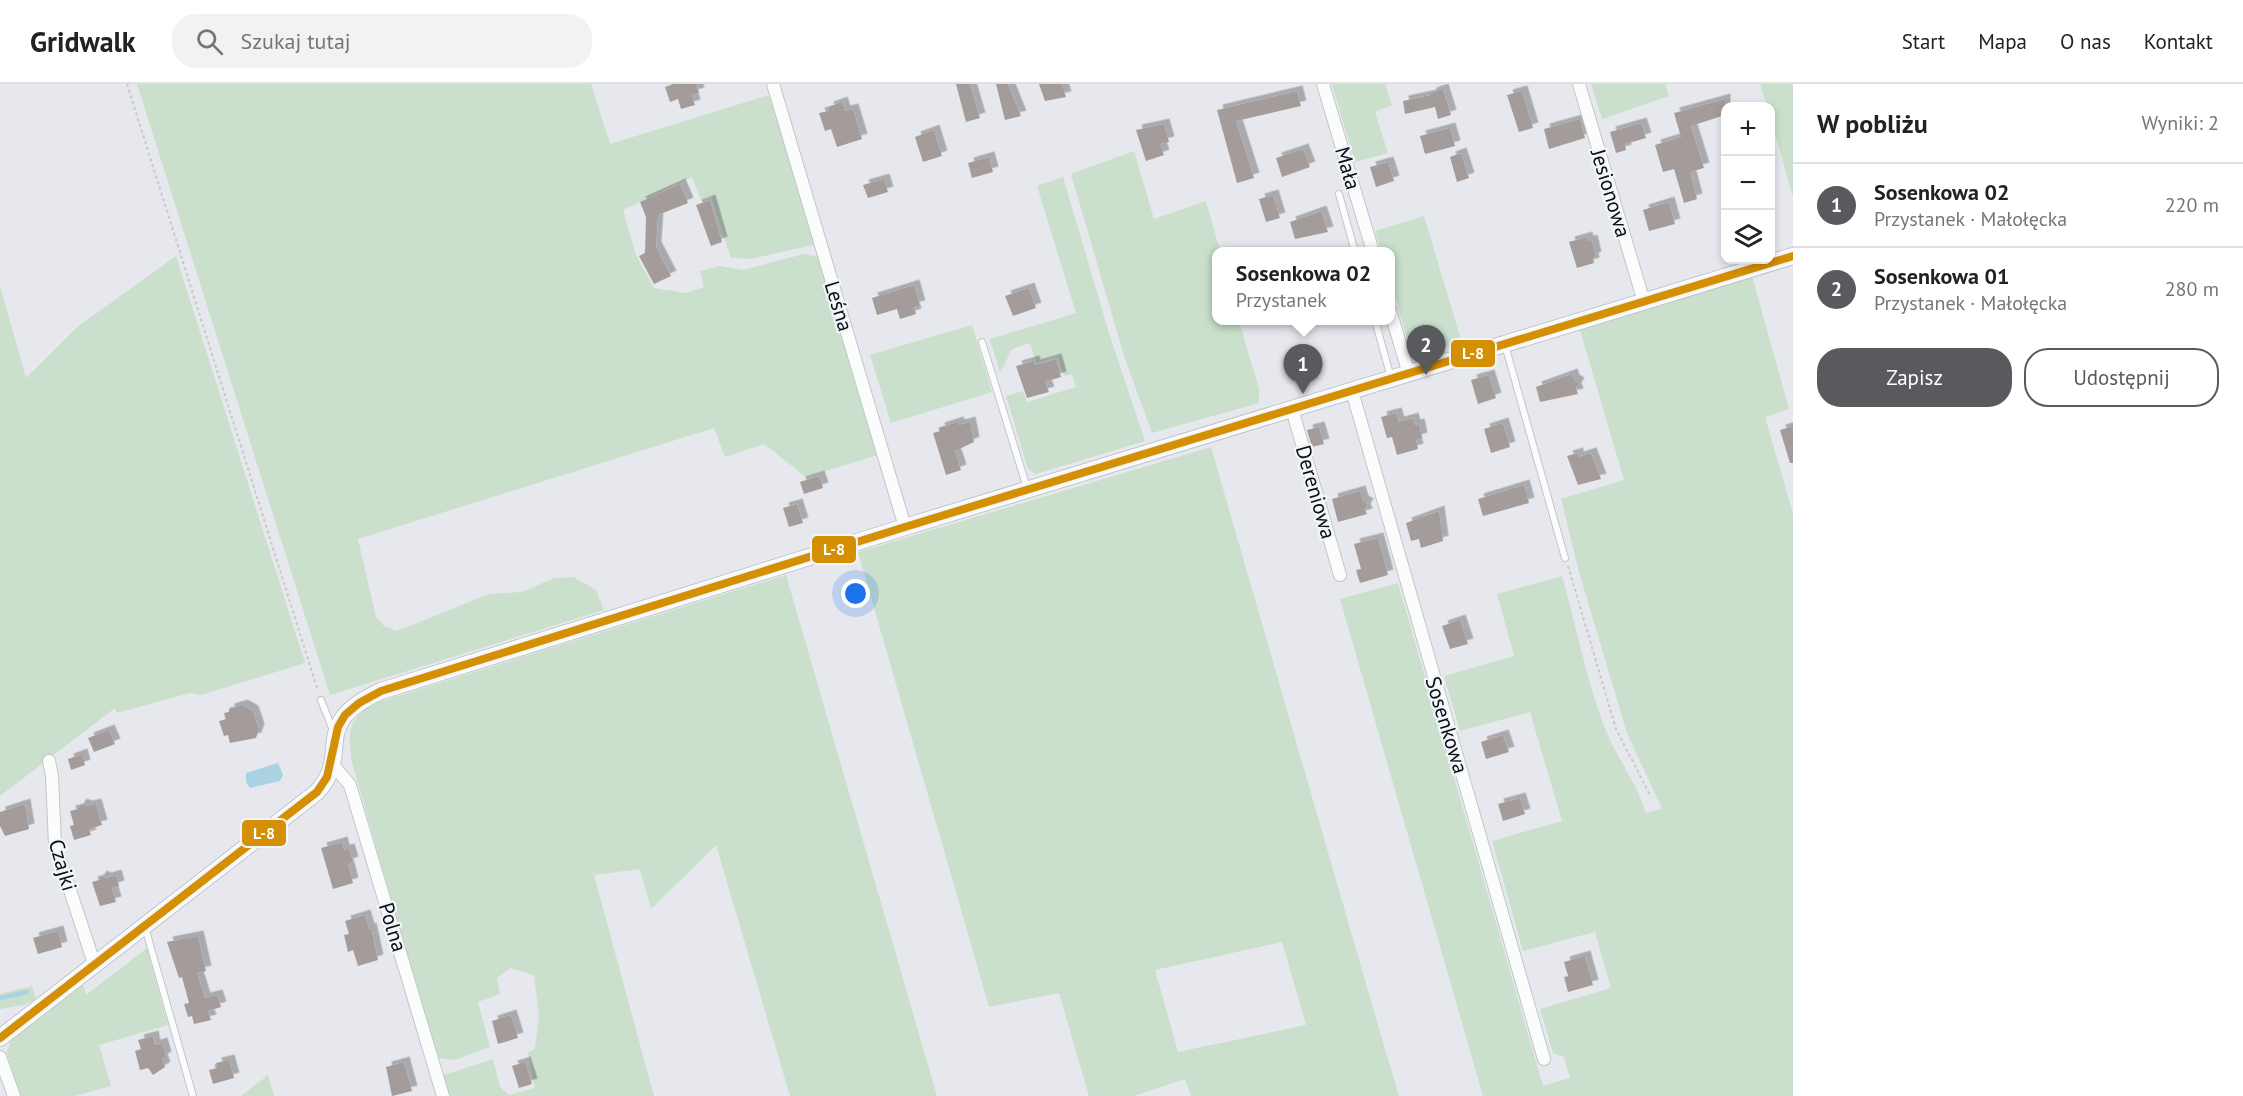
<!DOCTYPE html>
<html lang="pl">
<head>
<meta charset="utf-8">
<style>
	:root { --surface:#fff; --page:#f2f2f2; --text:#222; --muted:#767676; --line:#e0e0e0; --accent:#595a5d }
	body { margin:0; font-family:"PT Sans",sans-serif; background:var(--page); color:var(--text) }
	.controls { position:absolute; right:18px; top:18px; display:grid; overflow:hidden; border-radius:12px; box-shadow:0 3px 9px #0003 }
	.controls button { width:54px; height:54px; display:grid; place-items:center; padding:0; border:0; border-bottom:2px solid var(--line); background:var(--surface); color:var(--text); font:30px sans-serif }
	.you { position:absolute; left:856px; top:510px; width:21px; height:21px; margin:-15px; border:4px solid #fff; border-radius:50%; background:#1a73e8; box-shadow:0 0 0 9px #1a73e833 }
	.badge { display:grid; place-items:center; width:39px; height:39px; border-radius:50%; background:var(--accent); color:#fff; font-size:20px; font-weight:700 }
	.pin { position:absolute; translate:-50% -50px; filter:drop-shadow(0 2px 3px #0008) }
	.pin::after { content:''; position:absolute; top:32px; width:21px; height:18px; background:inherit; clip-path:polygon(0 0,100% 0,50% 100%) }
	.popup { position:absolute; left:1212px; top:163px; width:183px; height:78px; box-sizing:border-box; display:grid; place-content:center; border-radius:12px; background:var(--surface); filter:drop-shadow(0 2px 4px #0005); font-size:20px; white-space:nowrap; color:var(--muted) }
	.popup b { font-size:22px; color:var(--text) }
	.popup::after { content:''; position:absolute; left:50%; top:100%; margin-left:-12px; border:12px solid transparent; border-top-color:var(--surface) }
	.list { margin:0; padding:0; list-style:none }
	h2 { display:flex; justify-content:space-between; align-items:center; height:78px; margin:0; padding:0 24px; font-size:26px }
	h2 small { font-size:20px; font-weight:400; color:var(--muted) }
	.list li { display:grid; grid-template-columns:39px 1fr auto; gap:18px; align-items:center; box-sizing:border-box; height:84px; padding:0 24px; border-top:2px solid var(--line) }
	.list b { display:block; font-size:22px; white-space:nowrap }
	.list p { margin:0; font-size:20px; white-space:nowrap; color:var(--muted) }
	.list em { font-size:20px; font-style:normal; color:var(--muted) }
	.actions { display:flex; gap:12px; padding:18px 24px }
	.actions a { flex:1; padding:14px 0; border:2px solid var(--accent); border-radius:24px; text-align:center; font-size:21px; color:var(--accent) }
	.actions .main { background:var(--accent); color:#fff }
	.icon { flex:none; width:33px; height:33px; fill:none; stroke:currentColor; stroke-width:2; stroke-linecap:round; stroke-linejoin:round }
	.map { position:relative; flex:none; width:1793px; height:1012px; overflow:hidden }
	header { display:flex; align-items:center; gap:36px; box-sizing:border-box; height:84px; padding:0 30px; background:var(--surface); border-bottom:2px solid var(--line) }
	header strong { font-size:28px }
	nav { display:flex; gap:33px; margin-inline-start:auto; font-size:21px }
	.search { width:420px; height:54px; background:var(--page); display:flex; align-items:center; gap:15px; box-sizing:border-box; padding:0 21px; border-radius:24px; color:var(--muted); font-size:22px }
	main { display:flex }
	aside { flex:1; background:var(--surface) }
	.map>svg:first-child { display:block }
	.green { fill:#cadfcc; fill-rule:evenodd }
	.water { fill:#a9d2e3 }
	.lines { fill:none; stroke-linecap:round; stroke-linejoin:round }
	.stream { stroke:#a9d2e3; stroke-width:4.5 }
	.building { fill:#a49c9a; filter:url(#shadow) }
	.lane-casing { stroke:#c4c5c9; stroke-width:8 }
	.street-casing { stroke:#c4c5c9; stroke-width:14 }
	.secondary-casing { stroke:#c4c5c9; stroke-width:18 }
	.path { stroke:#c8c8c9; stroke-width:2; stroke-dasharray:3 3; stroke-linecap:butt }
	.lane { stroke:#fbfcfc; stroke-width:6 }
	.street { stroke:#fbfcfc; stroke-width:12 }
	.secondary { stroke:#fbfcfc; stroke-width:16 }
	.bus-1-casing { stroke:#f2f5fc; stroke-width:12 }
	.bus-1 { stroke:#d48f02; stroke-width:8 }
	.labels { text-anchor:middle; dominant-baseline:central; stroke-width:4.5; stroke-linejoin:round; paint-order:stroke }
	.street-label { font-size:21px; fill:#0c0d0f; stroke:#f2f5fc }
	.line-badge { stroke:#f2f5fc; stroke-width:2 }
	.badge-label { font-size:16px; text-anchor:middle; font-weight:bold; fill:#fff }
</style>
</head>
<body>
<header>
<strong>Gridwalk</strong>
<div class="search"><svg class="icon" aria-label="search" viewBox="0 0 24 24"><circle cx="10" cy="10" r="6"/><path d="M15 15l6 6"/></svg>Szukaj tutaj</div>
<nav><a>Start</a><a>Mapa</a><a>O nas</a><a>Kontakt</a></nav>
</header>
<main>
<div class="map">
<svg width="1793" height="1012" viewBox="0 0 1793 1012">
	<defs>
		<filter id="shadow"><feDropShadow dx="5.5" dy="-5.5" stdDeviation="0" flood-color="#0004"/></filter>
	</defs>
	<rect width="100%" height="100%" fill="#e7e8ed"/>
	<path class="green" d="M137 0H591L610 60 766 12 771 13 817 160 751 175 731 174 711 112 701 116 692 93 623 126 636 171 654 204 686 209 704 203 700 187 720 182 743 186 804 170 819 173 878 371 806 393 764 360 725 373 714 344 358 455 376 533 384 542 397 547 489 510 522 508 554 494 573 493 596 506 604 526 330 611Z
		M1332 0H1385L1392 21 1375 28 1388 69 1355 78Z
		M1591 0H1665L1669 12 1602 35Z
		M1760 0H1793V113L1771 35 1770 22H1767Z
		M1134 67 1154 135 1206 117 1220 167 1216 168V236L1239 237 1259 305V319L1152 349 1124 272 1071 90Z
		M1063 93 1109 249 1145 357 1036 390 1028 385 1006 312 1023 307 1027 318 1076 303 1072 290 1064 292 1058 272 1036 279 1030 259 1012 265 1000 289 990 255 1076 229 1037 102Z
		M1424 132 1462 259 1412 271 1390 196V168L1381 167 1375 147Z
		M176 172 305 579 201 611 190 609 117 629 115 624 0 712V202L26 294 76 244Z
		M1752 192 1789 325 1765 333 1793 430V1012H1483L1340 515 1398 499 1543 1002 1570 994 1564 973 1553 969 1540 925 1611 904 1595 848 1523 867 1492 757 1562 737 1530 628 1460 647 1444 592 1514 572 1497 510 1562 492C1576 541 1588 601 1606 647 1618 676 1637 699 1646 729L1662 725 1627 649 1579 488 1561 415 1624 396 1580 246Z
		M972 241 992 308 891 339 870 271Z
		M1211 363 1373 924 1399 1012H1191L1185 995 1134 1012H1089L1059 909 989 923 858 468ZM1282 858 1306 941 1178 968 1155 886Z
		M786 491 937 1012H790L716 761 651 825 640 785 594 791 654 1012H447L441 992 493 975 500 1003 509 1011 535 1004 528 969 535 964 539 932 534 891 510 884 497 894 500 910 478 918 490 963 455 976 437 974 351 675C349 645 347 639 372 620Z
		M147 864 168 941 99 961 111 1002 75 1012H20L7 969 11 954 83 900 86 911Z
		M32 902 36 915 24 921 0 925V910Z
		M268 991 274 1012H241Z"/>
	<path class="water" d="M278 679 283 691 280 697 250 704 246 698V689Z"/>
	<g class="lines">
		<path class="stream" d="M0 914 27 908"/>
	</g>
	<path class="building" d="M674 0H696L699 9 692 11 695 21 681 25 678 15 670 18 665 3Z
		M956 0H970L980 34 966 38Z
		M996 0H1008L1021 32 1005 36Z
		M1039 0H1062L1066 13 1045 17Z
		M1443 5 1451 31 1438 35 1435 23 1405 30 1403 17 1431 11V9Z
		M1297 7 1301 22 1236 37 1254 94 1237 99 1217 26Z
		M1522 7 1533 44 1519 48 1507 11Z
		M1725 15V31L1691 42 1704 84 1690 88 1697 115 1684 119 1674 85 1663 88 1655 61 1681 53 1674 29Z
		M842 18 845 27 853 25 862 55 837 63 831 45 825 47 819 29 829 27 828 23Z
		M1580 35 1585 54 1549 65 1544 45Z
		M1641 39 1646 54 1625 60 1626 66 1616 69 1610 48Z
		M1164 40 1169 58 1160 60 1164 71 1146 77 1136 46Z
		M1450 44 1455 62 1425 70 1420 52Z
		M934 46 942 72 923 78 915 53Z
		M1303 65 1310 83 1282 93 1276 74Z
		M1461 69 1469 94 1457 98 1450 73Z
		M989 73 993 88 972 94 968 79Z
		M1388 78 1394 97 1376 103 1370 83Z
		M884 95 888 108 868 114 863 101Z
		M680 100 688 119 658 131 656 163 671 192 654 200 639 172 645 169 646 133 640 118Z
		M1273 111 1280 134 1266 138 1259 115Z
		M710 116 722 158 711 162 696 121Z
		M1669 118 1675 140 1649 147 1643 126Z
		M1321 127 1328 148 1295 155 1290 138Z
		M1587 153 1588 157 1592 156 1596 173 1593 174 1594 179 1577 184 1569 158Z
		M914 201 920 222 914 223 916 230 900 235 897 225 877 231 872 214Z
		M1029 204 1036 224 1013 232 1005 212Z
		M1056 275 1061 293 1045 298 1049 308 1027 314 1016 282 1034 277 1035 281Z
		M1572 290 1574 296 1579 299 1576 304 1578 310 1540 318 1536 303Z
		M1489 291 1496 314 1478 320 1471 296Z
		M1396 329 1399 338 1413 334 1415 341 1419 340 1422 354 1416 356 1418 365 1397 371 1392 353 1387 354 1381 333Z
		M958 338 959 341 970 338 974 358 955 367 961 386 946 391 933 349 940 347 939 344Z
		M1503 339 1510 363 1491 369 1484 345Z
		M1793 342V379H1790L1780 346Z
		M1319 343 1324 360 1312 363 1307 346Z
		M1578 369V373L1591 369 1601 395 1578 401 1567 372Z
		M819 392 823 404 804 410 800 398Z
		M1524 401 1529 419 1483 432 1478 415Z
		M1360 407 1363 417 1368 420 1365 425 1367 430 1338 438 1332 415Z
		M797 420 803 439 789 443 783 424Z
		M1439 427 1443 457 1421 464 1419 455 1411 457 1406 439Z
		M1378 454 1388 491 1360 499 1356 486 1361 485 1354 460Z
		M1460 536 1468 560 1450 565 1442 542Z
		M242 621 253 627 259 645 256 654 230 659 228 651 224 652 219 637 226 635 224 629 229 628V625Z
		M109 646 115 660 94 668 88 654Z
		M1503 651 1509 668 1486 675 1481 658Z
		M82 670 85 681 71 686 68 675Z
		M1520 714 1525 730 1503 737 1498 720Z
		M25 720 29 745 5 752 0 742V728Z
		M81 720 87 722 96 720 102 741 89 745 91 751 74 756 70 742 74 741 70 727 78 725Z
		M342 758 344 766 349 765 353 778 348 780 353 799 333 805 321 764Z
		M116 791 119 802 112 804 116 818 100 822 92 798 99 796 101 792 106 794Z
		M365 831 369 845 371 844 378 876 358 882 353 866 348 868 344 851 349 850 345 837Z
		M58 847 62 863 38 870 33 854Z
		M198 852 206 887 197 889 205 914 217 911 221 923 208 927 211 936 194 940 192 932 188 933 184 920 189 919 182 893 179 894 167 858Z
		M1585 872 1593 901 1568 908 1564 893 1568 892 1564 878Z
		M511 931 518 954 498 960 492 937Z
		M153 952 155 961 162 959 166 973 162 975 165 983 153 991 148 984 140 986 135 967 141 965 138 956Z
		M229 976 234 994 213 1000 209 986 217 984 216 979Z
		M404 978 412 1007 392 1012 386 983Z
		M525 978 532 1000 519 1004 512 982Z"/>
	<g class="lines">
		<g class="lane-casing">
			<path id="lane" d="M1339 110 1355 168
				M1375 236 1391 294
				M982 258 1027 404
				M1505 261 1565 474
				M321 616 334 649
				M145 843 193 1012"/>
		</g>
		<g class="street-casing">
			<path id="street" d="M773 0 905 443
				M1323 0 1373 168
				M1579 0 1644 218
				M1390 226 1409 290
				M1352 307 1544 975
				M1292 325 1340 491
				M49 677 52 692 55 761 95 882
				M332 680 350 701 443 1012
				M0 973 14 1012"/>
		</g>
		<g class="secondary-casing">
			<path id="secondary" d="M0 954 317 708C354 667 307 641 381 607L905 443 1793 172"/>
		</g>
		<path class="path" d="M127 0 318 607
			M1568 482 1616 645 1651 713"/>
		<use href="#lane" class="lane"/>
		<use href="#street" class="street"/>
		<use href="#secondary" class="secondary"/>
		<g class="bus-1-casing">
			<path id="bus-1" d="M0 954 317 708 327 693 338 643 345 631 359 619 381 607 905 443 1793 172"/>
		</g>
		<use href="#bus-1" class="bus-1"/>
	</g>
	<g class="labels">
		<g class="street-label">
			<text transform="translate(1348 84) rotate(74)">Mała</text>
			<text transform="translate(1611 109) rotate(73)">Jesionowa</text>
			<text transform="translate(839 222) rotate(73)">Leśna</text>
			<text transform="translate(1316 408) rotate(74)">Dereniowa</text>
			<text transform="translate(1447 641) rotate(73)">Sosenkowa</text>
			<text transform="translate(63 781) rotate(74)">Czajki</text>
			<text transform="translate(393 843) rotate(73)">Polna</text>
		</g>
	</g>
	<g class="line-badge">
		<rect x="1450" y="255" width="46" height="29" rx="6" fill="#d48f02"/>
		<rect x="811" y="451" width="46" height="29" rx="6" fill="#d48f02"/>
		<rect x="241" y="735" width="46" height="28" rx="6" fill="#d48f02"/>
	</g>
	<g class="badge-label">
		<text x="1473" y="275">L-8</text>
		<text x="834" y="471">L-8</text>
		<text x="264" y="755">L-8</text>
	</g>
</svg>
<div class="controls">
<button>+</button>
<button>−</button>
<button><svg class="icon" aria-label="layers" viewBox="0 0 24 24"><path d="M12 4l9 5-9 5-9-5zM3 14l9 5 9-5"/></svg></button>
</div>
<div class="you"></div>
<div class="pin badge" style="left:1303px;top:310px">1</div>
<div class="popup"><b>Sosenkowa 02</b>Przystanek</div>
<div class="pin badge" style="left:1426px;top:291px">2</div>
</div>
<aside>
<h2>W pobliżu<small>Wyniki: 2</small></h2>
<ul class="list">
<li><span class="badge">1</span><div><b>Sosenkowa 02</b><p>Przystanek · Małołęcka</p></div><em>220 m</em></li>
<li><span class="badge">2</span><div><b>Sosenkowa 01</b><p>Przystanek · Małołęcka</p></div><em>280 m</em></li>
</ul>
<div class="actions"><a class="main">Zapisz</a><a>Udostępnij</a></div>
</aside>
</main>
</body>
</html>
